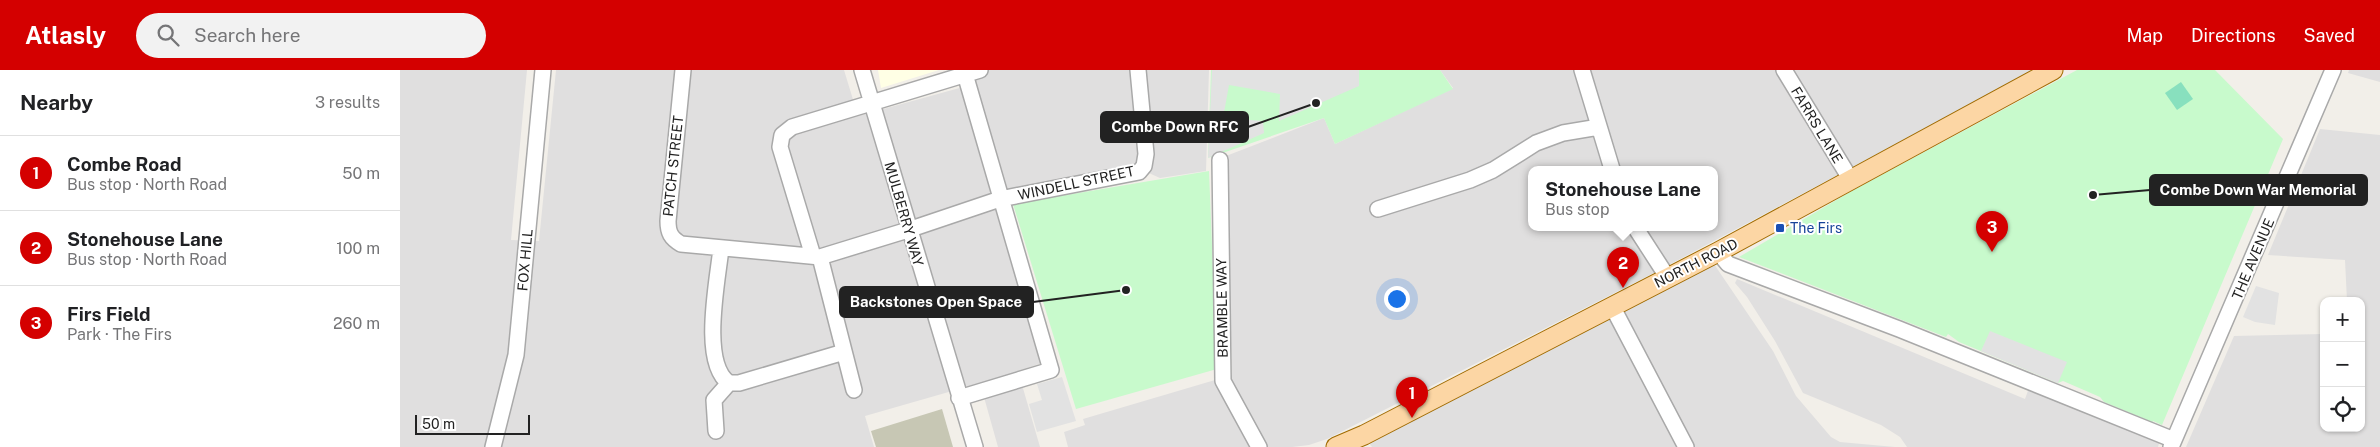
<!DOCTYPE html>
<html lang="en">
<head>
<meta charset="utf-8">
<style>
	:root { --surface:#fff; --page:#f2f2f2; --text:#202124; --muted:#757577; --line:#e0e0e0; --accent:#d40000 }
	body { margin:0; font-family:"Public Sans",sans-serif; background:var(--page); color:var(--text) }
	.controls { position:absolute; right:15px; bottom:15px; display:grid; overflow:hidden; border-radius:10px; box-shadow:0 1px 4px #0004 }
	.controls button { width:45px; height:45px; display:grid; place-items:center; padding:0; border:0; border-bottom:1px solid var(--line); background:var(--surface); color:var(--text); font:25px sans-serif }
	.scale { position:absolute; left:15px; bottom:12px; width:115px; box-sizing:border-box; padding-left:5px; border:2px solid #222; border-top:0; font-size:14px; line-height:18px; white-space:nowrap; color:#222; -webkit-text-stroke:4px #fff; paint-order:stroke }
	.you { position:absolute; left:996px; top:228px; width:18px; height:18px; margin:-12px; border:4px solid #fff; border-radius:50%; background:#1a73e8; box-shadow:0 0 0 8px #1a73e833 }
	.badge { display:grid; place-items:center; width:32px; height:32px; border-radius:50%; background:var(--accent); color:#fff; font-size:16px; font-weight:700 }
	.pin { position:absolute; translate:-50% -41px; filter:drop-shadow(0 1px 2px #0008) }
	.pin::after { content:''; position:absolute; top:26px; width:18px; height:15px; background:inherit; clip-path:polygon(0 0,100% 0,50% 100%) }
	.popup { position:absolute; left:1128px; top:96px; width:190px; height:65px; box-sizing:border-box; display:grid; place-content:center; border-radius:10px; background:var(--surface); filter:drop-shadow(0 1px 4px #0005); font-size:16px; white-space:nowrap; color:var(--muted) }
	.popup b { font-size:19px; color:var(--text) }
	.popup::after { content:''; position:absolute; left:50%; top:100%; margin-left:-10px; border:10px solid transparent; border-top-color:var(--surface) }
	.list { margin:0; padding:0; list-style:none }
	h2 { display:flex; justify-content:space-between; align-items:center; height:65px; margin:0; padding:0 20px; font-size:21px }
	h2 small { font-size:16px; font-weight:400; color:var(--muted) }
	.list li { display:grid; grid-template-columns:32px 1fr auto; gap:15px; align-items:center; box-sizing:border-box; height:75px; padding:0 20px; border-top:1px solid var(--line) }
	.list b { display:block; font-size:19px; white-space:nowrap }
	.list p { margin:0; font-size:16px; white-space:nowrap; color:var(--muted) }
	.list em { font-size:16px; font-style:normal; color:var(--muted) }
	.icon { flex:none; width:28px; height:28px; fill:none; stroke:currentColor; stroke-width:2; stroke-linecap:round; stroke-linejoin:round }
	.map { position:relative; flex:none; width:1980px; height:377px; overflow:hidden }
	header { display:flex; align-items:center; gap:30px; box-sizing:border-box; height:70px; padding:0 25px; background:var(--accent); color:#fff }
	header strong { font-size:24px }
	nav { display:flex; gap:28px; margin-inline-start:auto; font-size:18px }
	.search { width:350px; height:45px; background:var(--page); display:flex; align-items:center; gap:12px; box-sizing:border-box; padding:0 18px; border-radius:28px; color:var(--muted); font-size:19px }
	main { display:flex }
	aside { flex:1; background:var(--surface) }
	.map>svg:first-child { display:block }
	.residential { fill:#e0dfdf; fill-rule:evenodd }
	.education { fill:#ffffe5 }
	.construction { fill:#c7c7b4 }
	.park { fill:#c8facc }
	.pitch { fill:#88e0be }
	.parking { fill:#e2e2e2 }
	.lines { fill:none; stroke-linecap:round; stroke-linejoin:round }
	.minor-casing { stroke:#a9a9a9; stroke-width:18 }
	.major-casing { stroke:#a06b00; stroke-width:21 }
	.minor { stroke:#fff; stroke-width:15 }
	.major { stroke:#fcd6a4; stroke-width:19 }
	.transit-dot { fill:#1a4fb4; stroke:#fff; stroke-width:2 }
	.labels { text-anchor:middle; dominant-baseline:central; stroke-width:4; stroke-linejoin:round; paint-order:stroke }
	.street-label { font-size:14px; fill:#222; stroke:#fff }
	.transit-label { font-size:14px; fill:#164399; stroke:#fff; text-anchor:start }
	.leader { fill:none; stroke:#222; stroke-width:2 }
	.callout-dot { fill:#222; stroke:#fff; stroke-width:2 }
	.callout { fill:#222; stroke:#222; stroke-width:2 }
	.callout-label { font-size:15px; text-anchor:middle; font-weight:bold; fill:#fff }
</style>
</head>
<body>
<header>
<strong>Atlasly</strong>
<div class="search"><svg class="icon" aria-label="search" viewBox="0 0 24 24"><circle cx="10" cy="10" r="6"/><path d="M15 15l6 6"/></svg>Search here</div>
<nav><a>Map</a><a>Directions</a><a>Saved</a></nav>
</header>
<main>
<aside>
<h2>Nearby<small>3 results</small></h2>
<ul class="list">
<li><span class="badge">1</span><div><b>Combe Road</b><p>Bus stop · North Road</p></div><em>50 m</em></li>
<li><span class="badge">2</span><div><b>Stonehouse Lane</b><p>Bus stop · North Road</p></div><em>100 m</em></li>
<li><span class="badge">3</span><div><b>Firs Field</b><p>Park · The Firs</p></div><em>260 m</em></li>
</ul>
</aside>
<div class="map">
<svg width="1980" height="377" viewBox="0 0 1980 377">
	<rect width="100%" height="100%" fill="#f2efe9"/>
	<path class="residential" d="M0 0H127L111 170 139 171 156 0H444L458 46 574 14 571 0H809L806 101 760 108 733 96 593 124 642 293 618 301 640 377H598L580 313 465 346 474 377H0Z
		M1040 0H1635L1250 205 927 369 909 375 892 377H668L664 362 685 355 683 349 832 305 826 86 924 48 935 74 1053 18ZM1132 99H1314V157H1132Z
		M1949 0H1980V12L1948 3Z
		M1920 59 1980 65V377H1786L1834 266 1924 264V358H1961V231H1947L1945 190 1868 185Z
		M1314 194 1373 281 1396 326 1431 367 1440 372 1495 377H972L969 373Z
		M1337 209 1625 329 1629 318 1759 373 1758 377H1507L1500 367 1481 355 1403 323 1375 271 1347 227 1335 213Z"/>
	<path class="education" d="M478 0H539L481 18Z"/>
	<path class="construction" d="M542 339 553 377H476L471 361Z"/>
	<path class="park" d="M811 0H1040L1053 19 935 74 924 48 808 88Z
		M1677 0H1815L1883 69 1762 355 1753 351 1751 354 1745 349 1704 332 1700 327 1663 311 1658 313 1559 272 1548 264 1546 267 1339 187 1450 122Z
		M809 101 817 299 676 339 613 134Z"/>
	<path class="pitch" d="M1781 12 1793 29 1777 40 1765 23Z"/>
	<path class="parking" d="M812 0H959V16L879 51 880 24 829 15 823 48 863 51 864 63 808 88Z
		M1856 216 1879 223 1875 255 1855 252 1843 247Z
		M1590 261 1667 292 1658 313 1581 281Z
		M662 307 676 351 637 362 629 334 642 330 637 314Z"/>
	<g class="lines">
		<g class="minor-casing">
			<path id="minor" d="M283 0 268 151C268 163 271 168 281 174L420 187 508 160 600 129 739 102 744 96 746 84 738 0
				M462 0 575 377
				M1182 0 1212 99
				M1384 0 1451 110
				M820 90 823 311 859 377
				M978 139 1070 110 1093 100 1136 73 1163 63 1199 57
				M1235 157 1268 208
				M1318 182 1328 194 1499 259 1774 370
				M413 186 380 77 382 65 392 57 580 0
				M420 187 454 320
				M1212 236 1286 377
				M329 313H339L444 282
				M559 328 651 300 565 4
				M316 361 314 330 329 313C300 293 318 209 321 178
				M93 377 116 285 143 0
				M1771 377 1933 0"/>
		</g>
		<g class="major-casing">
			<path id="major" d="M936 377 964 365 1318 182 1653 0"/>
		</g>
		<use href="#minor" class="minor"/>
		<use href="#major" class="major"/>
	</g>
	<rect class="transit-dot" x="1375" y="153" width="10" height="10" rx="2.5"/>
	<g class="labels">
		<g class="street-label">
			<text transform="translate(1417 55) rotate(59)">FARRS LANE</text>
			<text transform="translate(273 96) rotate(-84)">PATCH STREET</text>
			<text transform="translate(676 113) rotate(-12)">WINDELL STREET</text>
			<text transform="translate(504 144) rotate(74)">MULBERRY WAY</text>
			<text transform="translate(1853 189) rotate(-67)">THE AVENUE</text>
			<text transform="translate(125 190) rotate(-85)">FOX HILL</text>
			<text transform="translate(1296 193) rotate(-27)">NORTH ROAD</text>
			<text transform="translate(822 238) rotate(-91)">BRAMBLE WAY</text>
		</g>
		<g class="transit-label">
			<text x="1390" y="158">The Firs</text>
		</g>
	</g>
	<path class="leader" d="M916 33L848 57M1693 125L1750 120M726 220L633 232"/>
	<g class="callout-dot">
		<circle cx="916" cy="33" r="5"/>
		<circle cx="1693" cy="125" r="5"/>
		<circle cx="726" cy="220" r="5"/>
	</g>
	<g class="callout">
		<rect x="701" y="42" width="147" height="30" rx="5"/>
		<rect x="1750" y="105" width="217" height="30" rx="5"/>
		<rect x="440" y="217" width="193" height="30" rx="5"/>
	</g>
	<g class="callout-label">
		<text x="775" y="62">Combe Down RFC</text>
		<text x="1858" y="125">Combe Down War Memorial</text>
		<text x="536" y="237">Backstones Open Space</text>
	</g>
</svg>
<div class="controls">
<button>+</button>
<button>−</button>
<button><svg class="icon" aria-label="locate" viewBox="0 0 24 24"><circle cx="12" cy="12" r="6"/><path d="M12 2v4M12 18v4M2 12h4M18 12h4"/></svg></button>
</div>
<div class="scale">50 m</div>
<div class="you"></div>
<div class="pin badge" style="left:1012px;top:348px">1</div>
<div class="pin badge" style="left:1223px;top:218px">2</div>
<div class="popup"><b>Stonehouse Lane</b>Bus stop</div>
<div class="pin badge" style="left:1592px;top:182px">3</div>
</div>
</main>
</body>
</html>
